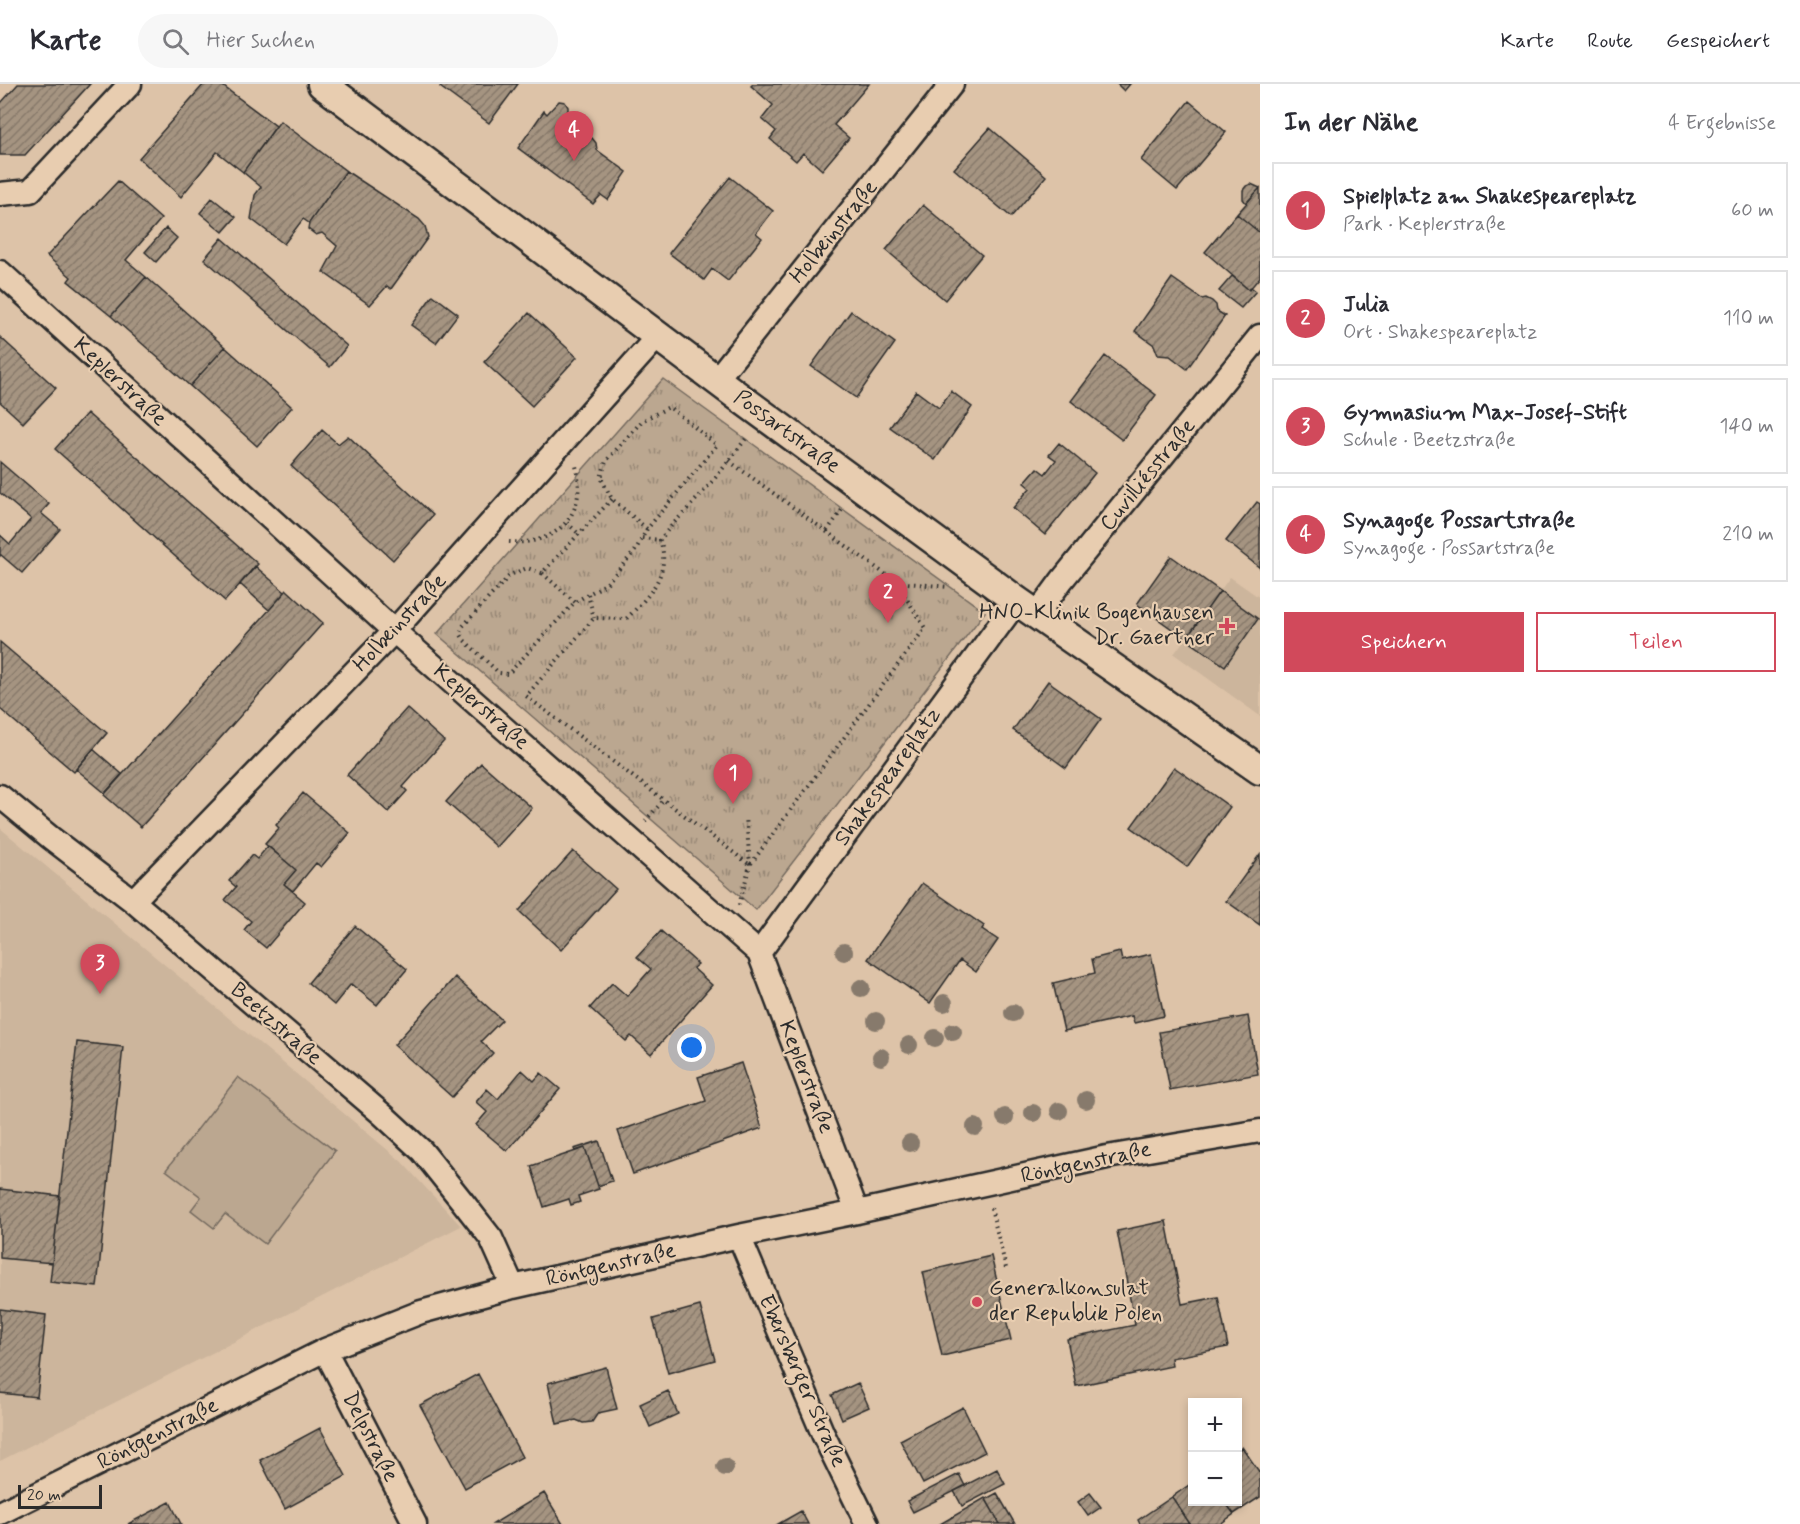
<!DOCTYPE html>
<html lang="de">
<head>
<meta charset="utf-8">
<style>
	:root { --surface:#fff; --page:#f7f7f7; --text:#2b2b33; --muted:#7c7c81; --line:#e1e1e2; --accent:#d1495b }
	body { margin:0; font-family:Mynerve,sans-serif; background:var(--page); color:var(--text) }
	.controls { position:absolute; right:18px; bottom:18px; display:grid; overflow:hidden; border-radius:0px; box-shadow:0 3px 9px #0003 }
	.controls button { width:54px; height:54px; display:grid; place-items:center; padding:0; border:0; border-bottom:2px solid var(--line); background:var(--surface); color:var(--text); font:30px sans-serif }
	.scale { position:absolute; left:18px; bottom:15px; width:84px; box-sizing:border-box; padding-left:6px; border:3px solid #2b2b2b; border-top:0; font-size:16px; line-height:21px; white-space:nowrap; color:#2b2b2b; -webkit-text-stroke:4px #e8cdb0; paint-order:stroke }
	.you { position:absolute; left:692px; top:964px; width:21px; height:21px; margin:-15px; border:4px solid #fff; border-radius:50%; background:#1a73e8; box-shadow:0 0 0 9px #1a73e833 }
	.badge { display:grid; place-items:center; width:39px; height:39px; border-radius:50%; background:var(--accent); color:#fff; font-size:20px; font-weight:700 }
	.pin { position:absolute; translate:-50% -50px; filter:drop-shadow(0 2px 3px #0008) }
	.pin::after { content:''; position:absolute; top:32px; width:21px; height:18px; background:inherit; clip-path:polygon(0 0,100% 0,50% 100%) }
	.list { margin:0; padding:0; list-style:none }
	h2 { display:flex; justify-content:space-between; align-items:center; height:78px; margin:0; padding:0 24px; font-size:26px }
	h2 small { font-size:20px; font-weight:400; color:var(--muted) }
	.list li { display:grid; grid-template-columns:39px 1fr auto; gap:18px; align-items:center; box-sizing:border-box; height:96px; margin:0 12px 12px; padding:0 12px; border:2px solid var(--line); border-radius:0px }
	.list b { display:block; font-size:22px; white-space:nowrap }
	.list p { margin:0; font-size:20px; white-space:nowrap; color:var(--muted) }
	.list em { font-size:20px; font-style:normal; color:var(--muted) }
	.actions { display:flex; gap:12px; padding:18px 24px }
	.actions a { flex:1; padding:14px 0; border:2px solid var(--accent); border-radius:0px; text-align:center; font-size:21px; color:var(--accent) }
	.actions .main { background:var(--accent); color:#fff }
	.icon { flex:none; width:33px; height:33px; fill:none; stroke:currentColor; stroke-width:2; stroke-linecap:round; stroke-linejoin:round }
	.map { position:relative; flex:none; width:1260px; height:1440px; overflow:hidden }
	header { display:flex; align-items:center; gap:36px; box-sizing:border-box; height:84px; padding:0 30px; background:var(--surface); border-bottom:2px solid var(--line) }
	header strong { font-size:28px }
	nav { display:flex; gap:33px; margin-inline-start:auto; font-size:21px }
	.search { width:420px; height:54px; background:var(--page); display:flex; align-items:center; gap:15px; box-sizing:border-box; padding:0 21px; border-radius:33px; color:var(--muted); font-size:22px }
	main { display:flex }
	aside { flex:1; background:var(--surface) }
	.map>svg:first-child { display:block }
	.built { fill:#ccb59c }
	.green { fill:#bba790; stroke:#73695e; stroke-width:1.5 }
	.park { fill:url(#park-tufts); stroke:#73695e; stroke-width:1.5 }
	.building { fill:url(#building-hatch); stroke:#2b2b2b; stroke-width:1.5 }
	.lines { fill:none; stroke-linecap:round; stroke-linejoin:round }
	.minor-casing { stroke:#2b2b2b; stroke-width:27 }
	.tertiary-casing { stroke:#2b2b2b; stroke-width:33 }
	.path { stroke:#2b2b2b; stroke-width:4; stroke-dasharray:1.5 4.5; stroke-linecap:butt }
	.minor { stroke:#e8cdb0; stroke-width:22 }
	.tertiary { stroke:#e8cdb0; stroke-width:28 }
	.tree { fill:#877a6c }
	.poi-dot { fill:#d1495b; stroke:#e8cdb0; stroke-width:2 }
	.labels { text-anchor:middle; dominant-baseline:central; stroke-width:4.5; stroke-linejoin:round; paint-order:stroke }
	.street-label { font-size:22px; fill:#2b2b2b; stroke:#e8cdb0 }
	.poi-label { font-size:22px; fill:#2b2b2b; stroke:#e8cdb0; text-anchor:end }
</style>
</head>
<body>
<header>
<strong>Karte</strong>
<div class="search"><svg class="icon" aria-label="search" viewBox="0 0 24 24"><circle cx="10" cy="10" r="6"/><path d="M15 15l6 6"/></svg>Hier suchen</div>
<nav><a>Karte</a><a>Route</a><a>Gespeichert</a></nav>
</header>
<main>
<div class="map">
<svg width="1260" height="1440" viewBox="0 0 1260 1440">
	<defs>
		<pattern id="park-tufts" width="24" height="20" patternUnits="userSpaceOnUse" patternTransform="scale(1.5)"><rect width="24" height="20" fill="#bba790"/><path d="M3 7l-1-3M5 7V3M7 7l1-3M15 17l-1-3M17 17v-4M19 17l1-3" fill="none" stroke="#988876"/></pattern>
		<pattern id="building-hatch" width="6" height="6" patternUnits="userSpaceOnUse" patternTransform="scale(1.5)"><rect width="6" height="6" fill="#a59481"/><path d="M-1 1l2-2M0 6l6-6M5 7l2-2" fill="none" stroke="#87796a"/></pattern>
	</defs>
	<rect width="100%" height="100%" fill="#ddc3a8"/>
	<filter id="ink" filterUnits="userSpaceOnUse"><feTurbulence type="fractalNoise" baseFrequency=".0167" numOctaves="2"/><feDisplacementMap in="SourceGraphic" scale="12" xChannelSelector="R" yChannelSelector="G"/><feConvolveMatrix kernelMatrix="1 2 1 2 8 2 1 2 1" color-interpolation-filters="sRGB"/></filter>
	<g filter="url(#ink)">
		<path class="built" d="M1230 493 1260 514V632L1174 570Z
			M0 744 401 1077 461 1142 0 1377Z"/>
		<path class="green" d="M238 993 335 1067 265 1160 225 1130 214 1144 191 1126 201 1113 166 1086Z"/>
		<path class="park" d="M663 295 985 528 756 826 437 550Z"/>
		<path class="building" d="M18 0H90L25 71H0V20Z
			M204 0H220L276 42 243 88 217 68 181 113 139 74Z
			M443 0H518L489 39 440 3Z
			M753 0H869L834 41 849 54 822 86 803 69 796 77 770 55 776 47 762 35 773 21 751 2Z
			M1117 0H1130L1124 7Z
			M559 17 565 18 568 23V29L561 38 581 53 592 54 596 59 597 66 627 88 608 116 601 111 593 120 518 64 544 27 547 30Z
			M1189 17 1226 48 1177 106 1141 76Z
			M280 37 346 87 309 139 303 135 284 160 251 135 255 111 261 103 243 88Z
			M990 44 1046 92 1011 133 954 85Z
			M346 87 419 135 425 142 428 153 391 205 387 202 370 221 323 188 337 162 322 149 316 151 308 145 309 139Z
			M730 93 773 127 756 149 762 154 728 197 712 185 704 196 669 169Z
			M118 97 161 135 126 176 146 193 111 232 68 197 71 193 47 172Z
			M1251 100 1260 104 1246 119 1243 115V106L1246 102Z
			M1260 104V149L1237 130Z
			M212 114 236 133 223 148 200 129Z
			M923 121 982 171 945 216 886 166Z
			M1237 130 1260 149V193L1249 206 1205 168Z
			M166 144 177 154 156 178 145 168Z
			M222 154 347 262 330 283 204 175Z
			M1232 192 1249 206 1251 203 1256 207 1241 224 1219 207Z
			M146 193 225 263 190 302 111 232Z
			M1172 194 1202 215 1206 214 1212 217 1216 221 1217 227 1225 232 1187 285 1170 272 1158 271 1154 261 1135 247Z
			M433 211 458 230 436 259 411 241Z
			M851 227 895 259 856 314 811 282Z
			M529 229 577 273 532 322 484 278Z
			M0 253 56 304 23 339 0 318Z
			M225 263 292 323 257 362 190 302Z
			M1105 272 1156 311 1122 356 1071 317Z
			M916 307 939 324 951 307 972 323 935 376 890 343Z
			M87 329 258 480 225 517 55 365Z
			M322 346 338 360 348 352 433 431 393 476 291 382Z
			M1059 359 1095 389 1045 451 1013 424 1030 404 1024 399 1037 384 1045 390 1056 376 1049 371Z
			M0 378 49 420 41 429 60 445 22 489 1 471 0 472V451L10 460 31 435 0 409Z
			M1257 418 1260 420V484L1226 457Z
			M1171 472 1220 507 1186 555 1137 520Z
			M255 482 285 508 269 526 240 500Z
			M287 506 323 539 141 743 104 711Z
			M1220 507 1258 535 1225 582 1186 555Z
			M0 558 107 649 74 688 0 625Z
			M1048 597 1101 635 1066 684 1013 646Z
			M407 624 444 657 403 703 407 707 388 728 347 691Z
			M93 665 122 690 105 709 76 685Z
			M481 679 532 724 497 763 446 718Z
			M1174 683 1230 723 1187 783 1131 743Z
			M303 709 350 749 321 783 316 779 293 807 284 800 296 786 265 760 279 744 276 741Z
			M268 762 296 786 284 800 305 818 266 864 244 846 251 837 225 816 236 803 229 797 252 771 257 775Z
			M573 767 616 805 561 866 519 827Z
			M1260 770V841L1226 817Z
			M922 799 984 842 982 845 998 856 976 888 960 876 930 919 868 875Z
			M355 842 407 885 377 921 351 900 334 921 308 899Z
			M661 847 698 880 693 884 712 901 651 970 631 952 626 957 590 924 612 899 627 912 651 885 637 873Z
			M1120 868 1122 877 1151 870 1164 932 1134 939 1132 932 1064 947 1053 899 1095 889 1092 875Z
			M455 893 502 936 481 957 493 969 452 1013 394 961Z
			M1248 932 1258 990 1170 1006 1159 948Z
			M77 958 123 963 97 1203 50 1198Z
			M741 979 762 1044 633 1090 618 1047 706 1017 698 993Z
			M522 986 534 997 541 989 560 1005 507 1067 476 1041 487 1028 476 1018 487 1005 498 1015Z
			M599 1057 612 1097 598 1102 585 1064 575 1067 574 1065Z
			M585 1064 599 1105 578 1112 580 1118 571 1121 569 1115 544 1123 531 1082Z
			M0 1105 60 1112 52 1179 0 1174Z
			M1166 1137 1182 1220 1218 1213 1228 1263 1171 1274 1172 1282 1076 1302 1067 1255 1135 1241 1117 1147Z
			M991 1172 1011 1256 942 1272 923 1188Z
			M700 1222 715 1276 668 1289 653 1235Z
			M0 1225 46 1231 37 1313 0 1309Z
			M606 1283 617 1325 598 1329 592 1338 583 1339 576 1336 557 1340 548 1299Z
			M478 1290 522 1373 465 1404 420 1321Z
			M858 1299 869 1323 842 1335 832 1311Z
			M668 1307 678 1330 650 1343 640 1320Z
			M963 1323 985 1368 923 1400 900 1356Z
			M320 1344 346 1392 285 1425 260 1376Z
			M1242 1363 1260 1389V1413L1234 1430 1225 1418H1238V1367Z
			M997 1385 1005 1400 962 1422 954 1407Z
			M959 1390 965 1402 913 1428 907 1417Z
			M1192 1399V1418H1225L1234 1430 1220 1440H1190L1172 1413Z
			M544 1409 563 1440H493Z
			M997 1409 1015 1440H1000L986 1415Z
			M1090 1409 1101 1423 1088 1432 1078 1418Z
			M1172 1413 1190 1440H1140L1138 1436Z
			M985 1414 1000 1440H940Z
			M170 1418 181 1440H128Z
			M801 1427 808 1440H778Z"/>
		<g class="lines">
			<g class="minor-casing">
				<path id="minor" d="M0 110 30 107 130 0
					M0 188 394 547 759 869 857 1128
					M716 296 952 0
					M1037 530 1062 496 1260 252
					M0 712 51 754 133 817 383 1031 422 1067 462 1117 491 1154 513 1203
					M133 817 394 547 658 252
					M759 869 1017 517
					M739 1152 823 1350 867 1440
					M325 1266 415 1440
					M0 1429 325 1266 421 1228 513 1203 739 1152 857 1128 1107 1073 1260 1047"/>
			</g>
			<g class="tertiary-casing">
				<path id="tertiary" d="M322 0 735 310 1017 517 1260 686"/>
			</g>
			<path class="path" d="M729 377 896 498 925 544 750 781 526 612 594 534 626 535C648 513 672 490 660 456 670 442 681 432 692 420 712 399 730 376 747 353
				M567 439 579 450
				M827 447 844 423
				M642 454 660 456
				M509 458C557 462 588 430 576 382
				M542 489 527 484 510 491 463 542 460 549 464 556 499 589 508 590 575 518 606 500 635 467 647 445 717 361 669 323 642 337 606 377 601 394 612 415 647 445
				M896 498 949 503
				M588 510 594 534
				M575 518 542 489 612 415
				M645 737 664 716
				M739 821 750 781 746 733
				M991 1124 1007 1188"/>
			<use href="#minor" class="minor"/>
			<use href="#tertiary" class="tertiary"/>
		</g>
		<g class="tree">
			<circle cx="844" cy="868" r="9"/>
			<circle cx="861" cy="904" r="9"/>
			<circle cx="944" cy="919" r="9"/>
			<circle cx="1013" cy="929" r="9"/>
			<circle cx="876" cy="937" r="9"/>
			<circle cx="953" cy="948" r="9"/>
			<circle cx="935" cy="954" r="9"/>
			<circle cx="909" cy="961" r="9"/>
			<circle cx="881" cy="973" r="9"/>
			<circle cx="1086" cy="1016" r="9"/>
			<circle cx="1059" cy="1027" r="9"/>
			<circle cx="1033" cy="1029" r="9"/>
			<circle cx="1005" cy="1033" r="9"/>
			<circle cx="975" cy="1043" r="9"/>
			<circle cx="910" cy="1059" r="9"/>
			<circle cx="725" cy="1383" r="9"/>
		</g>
	</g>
	<g class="poi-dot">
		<path d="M1224 533h6v6h6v6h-6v6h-6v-6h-6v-6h6z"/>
		<circle cx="977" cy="1218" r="6"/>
	</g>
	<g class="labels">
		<g class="street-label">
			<text transform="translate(834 148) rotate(-51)">Holbeinstraße</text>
			<text transform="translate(120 298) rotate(43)">Keplerstraße</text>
			<text transform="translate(787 348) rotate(36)">Possartstraße</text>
			<text transform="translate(1148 391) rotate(-51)">Cuvilliésstraße</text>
			<text transform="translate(400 539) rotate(-47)">Holbeinstraße</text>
			<text transform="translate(481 623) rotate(41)">Keplerstraße</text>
			<text transform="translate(888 693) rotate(-54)">Shakespeareplatz</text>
			<text transform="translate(276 940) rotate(41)">Beetzstraße</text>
			<text transform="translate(806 993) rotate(69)">Keplerstraße</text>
			<text transform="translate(1086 1079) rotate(-12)">Röntgenstraße</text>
			<text transform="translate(611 1181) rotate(-13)">Röntgenstraße</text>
			<text transform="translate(802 1297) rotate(66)">Ebersberger Straße</text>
			<text transform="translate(158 1350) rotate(-27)">Röntgenstraße</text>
			<text transform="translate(370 1353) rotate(63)">Delpstraße</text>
		</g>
		<g class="poi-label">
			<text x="1214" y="529">HNO-Klinik Bogenhausen<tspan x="1214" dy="25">Dr. Gaertner</tspan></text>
			<text x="989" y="1205" text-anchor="start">Generalkonsulat<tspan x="989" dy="25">der Republik Polen</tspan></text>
		</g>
	</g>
</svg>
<div class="controls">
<button>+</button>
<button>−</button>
</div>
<div class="scale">20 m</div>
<div class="you"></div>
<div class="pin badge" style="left:733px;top:720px">1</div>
<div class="pin badge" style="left:888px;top:539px">2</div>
<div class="pin badge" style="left:100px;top:910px">3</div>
<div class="pin badge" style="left:574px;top:77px">4</div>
</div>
<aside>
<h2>In der Nähe<small>4 Ergebnisse</small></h2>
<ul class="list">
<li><span class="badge">1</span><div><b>Spielplatz am Shakespeareplatz</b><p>Park · Keplerstraße</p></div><em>60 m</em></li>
<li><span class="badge">2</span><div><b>Julia</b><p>Ort · Shakespeareplatz</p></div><em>110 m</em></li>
<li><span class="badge">3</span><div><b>Gymnasium Max-Josef-Stift</b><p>Schule · Beetzstraße</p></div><em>140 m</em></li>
<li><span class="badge">4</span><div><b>Synagoge Possartstraße</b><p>Synagoge · Possartstraße</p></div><em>210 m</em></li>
</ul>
<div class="actions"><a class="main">Speichern</a><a>Teilen</a></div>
</aside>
</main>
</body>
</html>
